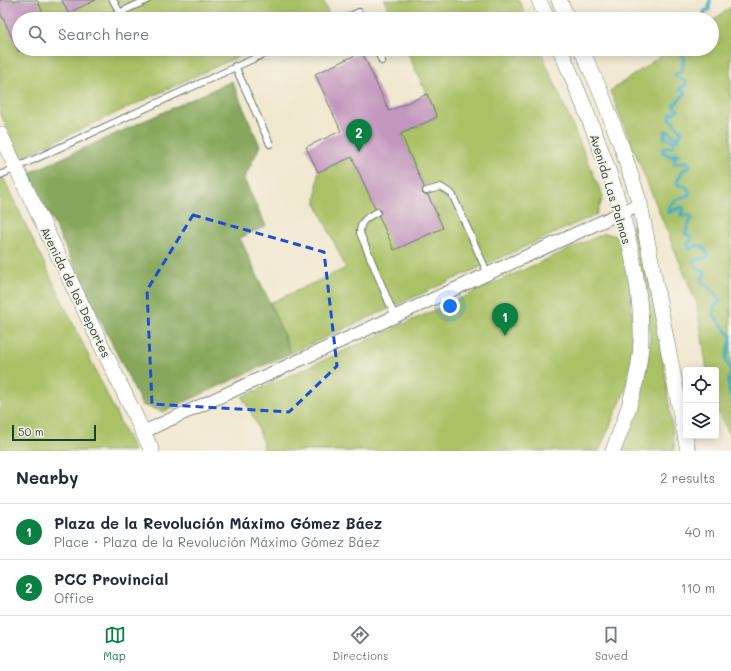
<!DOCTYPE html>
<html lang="en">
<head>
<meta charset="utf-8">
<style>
	:root { --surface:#fff; --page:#f6f6f7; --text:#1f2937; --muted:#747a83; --line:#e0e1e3; --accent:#0b8043 }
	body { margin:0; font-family:Mali,sans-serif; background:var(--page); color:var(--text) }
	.controls { position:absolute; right:12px; bottom:12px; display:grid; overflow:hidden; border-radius:4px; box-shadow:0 2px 10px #0003 }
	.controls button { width:36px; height:36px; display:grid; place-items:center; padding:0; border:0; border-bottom:1px solid var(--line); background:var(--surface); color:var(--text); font:20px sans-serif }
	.scale { position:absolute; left:12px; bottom:10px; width:84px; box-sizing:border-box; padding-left:4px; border:2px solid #1f3d34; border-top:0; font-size:11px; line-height:14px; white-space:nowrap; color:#1f3d34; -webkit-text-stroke:3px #f7f3e8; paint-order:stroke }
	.you { position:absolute; left:450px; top:306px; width:14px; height:14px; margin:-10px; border:3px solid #fff; border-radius:50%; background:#1a73e8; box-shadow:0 0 0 6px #1a73e833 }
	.badge { display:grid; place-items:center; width:26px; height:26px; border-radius:50%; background:var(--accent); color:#fff; font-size:13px; font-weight:700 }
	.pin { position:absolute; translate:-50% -33px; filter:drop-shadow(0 1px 2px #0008) }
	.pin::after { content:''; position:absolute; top:21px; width:14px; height:12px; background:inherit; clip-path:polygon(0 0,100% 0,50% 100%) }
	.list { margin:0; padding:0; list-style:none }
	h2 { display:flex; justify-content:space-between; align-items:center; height:52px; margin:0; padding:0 16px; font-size:17px }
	h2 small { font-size:13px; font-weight:400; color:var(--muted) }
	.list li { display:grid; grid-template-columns:26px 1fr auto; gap:12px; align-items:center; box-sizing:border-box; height:56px; padding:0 16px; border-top:1px solid var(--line) }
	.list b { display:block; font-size:15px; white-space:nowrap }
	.list p { margin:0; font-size:13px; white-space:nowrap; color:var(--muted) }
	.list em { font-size:13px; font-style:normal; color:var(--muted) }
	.icon { flex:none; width:22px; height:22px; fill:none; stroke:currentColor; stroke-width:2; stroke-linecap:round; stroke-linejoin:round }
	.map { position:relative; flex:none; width:731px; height:451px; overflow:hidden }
	.search { position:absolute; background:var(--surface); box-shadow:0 2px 10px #0003; left:12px; right:12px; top:12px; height:44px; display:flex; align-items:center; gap:10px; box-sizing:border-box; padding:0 14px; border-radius:22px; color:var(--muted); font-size:15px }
	.sheet { height:164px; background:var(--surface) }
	nav { display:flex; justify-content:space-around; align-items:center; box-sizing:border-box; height:56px; border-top:1px solid var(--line); background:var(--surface); font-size:11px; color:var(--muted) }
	nav a { display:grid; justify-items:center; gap:2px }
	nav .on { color:var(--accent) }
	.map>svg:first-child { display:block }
	.green { fill:#aac166; stroke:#647f4d }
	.forest { fill:#87a75b; stroke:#537248 }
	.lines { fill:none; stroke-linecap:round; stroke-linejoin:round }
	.stream { stroke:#40abbf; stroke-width:3.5 }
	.building { fill:#c296be }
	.service-casing { stroke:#68796b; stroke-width:8 }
	.minor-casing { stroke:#68796b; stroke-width:14 }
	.tertiary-casing { stroke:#68796b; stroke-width:16 }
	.service { stroke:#fff; stroke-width:6 }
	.minor { stroke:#fff; stroke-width:12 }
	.tertiary { stroke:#fff; stroke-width:15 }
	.marked { fill:none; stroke:#1d4ed8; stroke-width:3; stroke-dasharray:8 5; stroke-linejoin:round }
	.labels { text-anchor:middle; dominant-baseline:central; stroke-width:4; stroke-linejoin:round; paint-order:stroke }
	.street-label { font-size:12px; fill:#1f3d34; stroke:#f7f3e8 }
</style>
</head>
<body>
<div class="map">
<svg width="731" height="451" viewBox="0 0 731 451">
	<rect width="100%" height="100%" fill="#f7f3e8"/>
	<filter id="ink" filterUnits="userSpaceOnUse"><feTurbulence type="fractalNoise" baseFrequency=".025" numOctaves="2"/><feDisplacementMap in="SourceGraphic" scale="8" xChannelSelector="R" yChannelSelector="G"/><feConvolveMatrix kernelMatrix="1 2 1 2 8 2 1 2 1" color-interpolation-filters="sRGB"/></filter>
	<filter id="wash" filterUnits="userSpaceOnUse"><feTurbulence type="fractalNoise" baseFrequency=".012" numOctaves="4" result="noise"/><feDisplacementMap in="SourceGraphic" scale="16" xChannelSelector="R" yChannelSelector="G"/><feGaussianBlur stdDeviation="0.9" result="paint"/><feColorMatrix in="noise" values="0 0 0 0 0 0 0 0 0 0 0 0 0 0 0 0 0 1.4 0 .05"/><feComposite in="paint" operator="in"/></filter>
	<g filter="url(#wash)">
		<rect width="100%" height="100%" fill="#f1e8d0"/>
		<path class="green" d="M0 0H323L329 14 318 19H19V49H254L21 157 0 113Z
			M384 0H519L527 19H393Z
			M731 7V437L716 409V370H707L697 305 610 91 671 49H712V21Z
			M406 49H540L603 197 597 214 291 353 270 303 346 268 316 203 318 172 352 157 394 249 443 228 401 134 437 117Z
			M0 171 134 451H0Z
			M635 224 657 311 675 451H619C635 410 655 360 649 315 645 285 637 255 631 226Z
			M605 233 616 236 623 251 630 278 634 349 625 391 599 451H264C261 430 253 415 242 397Z"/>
		<path class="forest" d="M232 81 260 146 244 179 266 226 240 238 270 303 291 353 163 412 142 405 29 173Z"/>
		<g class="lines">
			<path class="stream" d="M701 19 705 11 709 10 710 0
				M686 49 682 54 684 57 682 71 675 74 676 77 685 81 686 84 679 90H683L686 93 673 106 678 110 673 114 671 113 670 118 682 132 677 140 669 131H666L664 137 673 141 674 145 672 147H666L662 152 670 156 677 153 679 154 674 158 675 163 688 162 690 166 682 171 677 182 678 185H685L689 191V195C679 198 669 202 668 213L681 207 684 209 681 213V216L688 215 692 217 685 234 692 238 688 244V247L691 249 696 245C704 246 705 249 708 256L705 259H699L694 261 696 267 705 273 701 282 708 286 721 301 714 307V316L731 336
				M731 339 726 360 731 371
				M731 374 728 382 731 397"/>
		</g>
		<g id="blocks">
			<path class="building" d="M0 0H37L46 19H19V52L0 12Z
				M62 0H96L68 13Z
				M362 52 389 111 427 94 437 117 401 134 424 187 422 193 424 195H428L443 228 394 250 379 216 381 210 375 208 352 157 318 172 306 147 341 131 315 74Z"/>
		</g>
	</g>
	<g filter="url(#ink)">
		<use href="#blocks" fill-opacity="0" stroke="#68796b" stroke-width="1"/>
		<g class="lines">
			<g class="service-casing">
				<path id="service" d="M113 0 120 13
					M106 19 147 0
					M343 19 359 12 362 19
					M41 49H42
					M376 49 382 61
					M235 66 270 144
					M0 175 275 49
					M426 191 441 187 452 194 488 274
					M377 212C367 218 360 220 360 233L395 317"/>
			</g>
			<g class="minor-casing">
				<path id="minor" d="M143 432 640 204"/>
			</g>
			<g class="tertiary-casing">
				<path id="tertiary" d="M539 0 547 19
					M559 0 568 19
					M560 49C597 134 643 247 641 340 640 379 627 415 613 451
					M581 49 600 90 622 148 640 204 688 451
					M0 134 152 451"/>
			</g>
			<use href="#service" class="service"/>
			<use href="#minor" class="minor"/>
			<use href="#tertiary" class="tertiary"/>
		</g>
	</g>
	<path class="marked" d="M193 215 324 252 337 366 289 412 152 404 147 290Z"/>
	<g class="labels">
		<g class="street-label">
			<text transform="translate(611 189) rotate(73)">Avenida Las Palmas</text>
			<text transform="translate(76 292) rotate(64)">Avenida de los Deportes</text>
		</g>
	</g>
</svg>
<div class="controls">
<button><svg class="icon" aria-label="locate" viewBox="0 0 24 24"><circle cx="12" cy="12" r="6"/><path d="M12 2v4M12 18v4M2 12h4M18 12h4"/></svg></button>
<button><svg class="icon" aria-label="layers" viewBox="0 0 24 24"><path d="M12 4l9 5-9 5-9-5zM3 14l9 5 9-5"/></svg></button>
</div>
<div class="scale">50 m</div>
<div class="you"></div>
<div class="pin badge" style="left:505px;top:336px">1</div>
<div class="pin badge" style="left:359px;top:152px">2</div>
<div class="search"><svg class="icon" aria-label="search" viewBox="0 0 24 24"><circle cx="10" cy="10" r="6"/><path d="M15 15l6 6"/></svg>Search here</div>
</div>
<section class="sheet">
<h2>Nearby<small>2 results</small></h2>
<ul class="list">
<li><span class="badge">1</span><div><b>Plaza de la Revolución Máximo Gómez Báez</b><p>Place · Plaza de la Revolución Máximo Gómez Báez</p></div><em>40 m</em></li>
<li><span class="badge">2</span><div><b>PCC Provincial</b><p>Office</p></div><em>110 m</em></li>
</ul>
</section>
<nav>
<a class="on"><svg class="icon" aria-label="map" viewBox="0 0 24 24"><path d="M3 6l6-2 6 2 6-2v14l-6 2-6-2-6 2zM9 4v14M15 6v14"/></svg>Map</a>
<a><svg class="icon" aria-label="directions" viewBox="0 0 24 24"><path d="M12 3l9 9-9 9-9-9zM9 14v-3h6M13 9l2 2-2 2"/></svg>Directions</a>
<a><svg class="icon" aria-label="saved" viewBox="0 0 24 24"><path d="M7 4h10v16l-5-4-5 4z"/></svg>Saved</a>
</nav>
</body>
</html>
